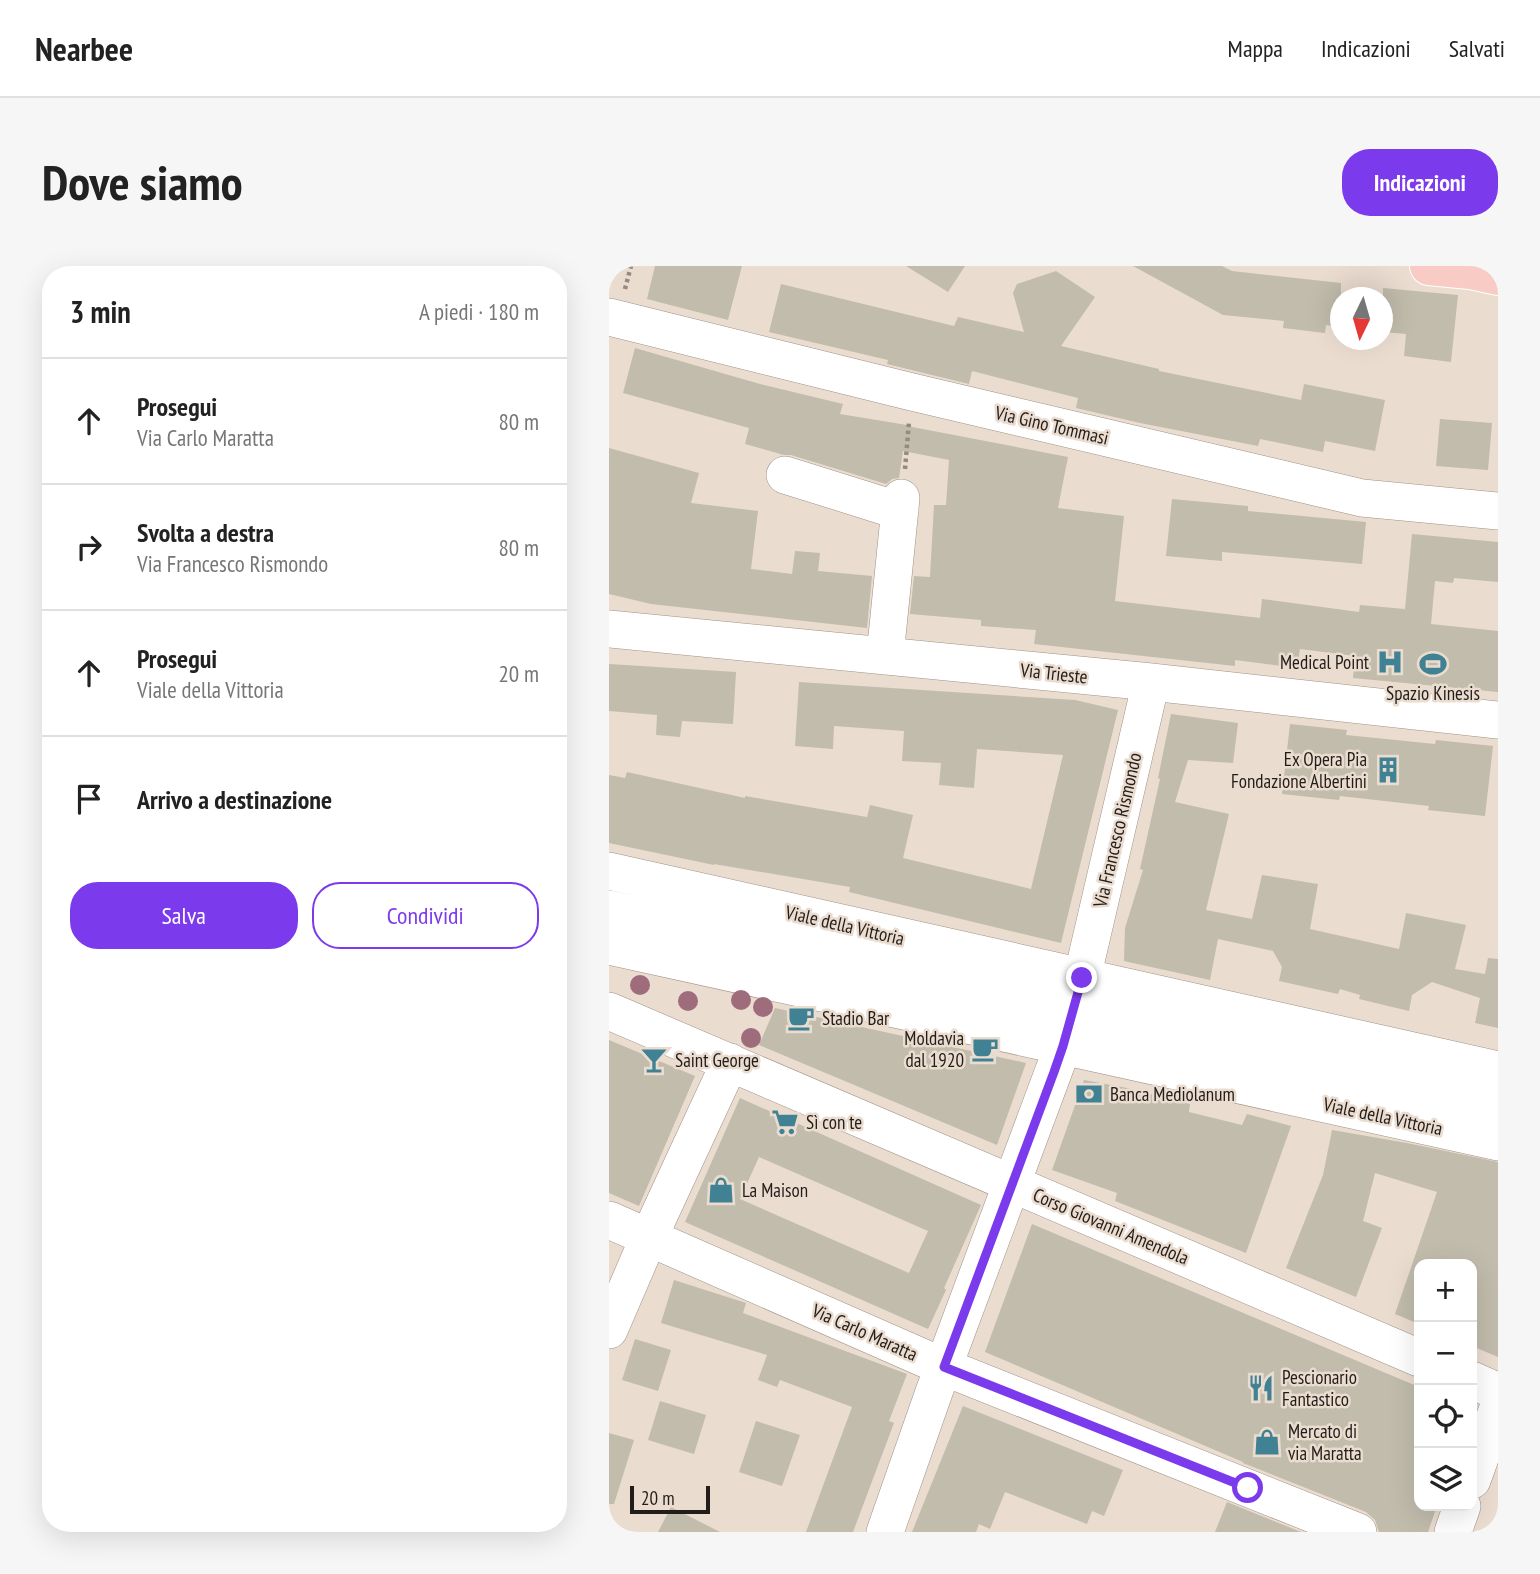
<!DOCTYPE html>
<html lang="it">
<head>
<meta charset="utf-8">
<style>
	:root { --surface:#fff; --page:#f6f6f6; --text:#222; --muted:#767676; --line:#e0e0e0; --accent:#7c3aed }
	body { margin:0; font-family:"PT Sans Narrow",sans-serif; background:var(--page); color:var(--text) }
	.controls { position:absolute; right:21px; bottom:21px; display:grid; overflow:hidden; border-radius:14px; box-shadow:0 7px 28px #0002 }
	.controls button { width:63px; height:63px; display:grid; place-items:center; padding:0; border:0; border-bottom:2px solid var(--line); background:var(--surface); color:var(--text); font:35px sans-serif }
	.compass { position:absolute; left:721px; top:21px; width:63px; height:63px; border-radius:50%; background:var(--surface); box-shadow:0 7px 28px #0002; rotate:185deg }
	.scale { position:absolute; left:21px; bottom:18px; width:80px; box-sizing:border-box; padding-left:7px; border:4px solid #231d19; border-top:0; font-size:19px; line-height:24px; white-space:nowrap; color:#231d19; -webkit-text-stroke:5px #ebdcd0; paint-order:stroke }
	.stop { position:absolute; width:21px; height:21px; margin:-16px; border:5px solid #7c3aed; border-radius:50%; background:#fff }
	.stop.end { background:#7c3aed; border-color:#fff; box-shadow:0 2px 7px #0008 }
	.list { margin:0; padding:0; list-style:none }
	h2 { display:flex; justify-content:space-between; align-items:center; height:91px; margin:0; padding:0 28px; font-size:30px }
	h2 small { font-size:23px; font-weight:400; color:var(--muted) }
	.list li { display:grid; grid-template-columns:46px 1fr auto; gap:21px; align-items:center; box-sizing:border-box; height:126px; padding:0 28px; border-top:2px solid var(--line) }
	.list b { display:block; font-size:26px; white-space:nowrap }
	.list p { margin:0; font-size:23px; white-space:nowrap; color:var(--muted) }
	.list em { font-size:23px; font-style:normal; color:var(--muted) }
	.actions { display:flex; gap:14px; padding:21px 28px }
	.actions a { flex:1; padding:16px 0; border:2px solid var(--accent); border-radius:28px; text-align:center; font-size:24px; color:var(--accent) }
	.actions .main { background:var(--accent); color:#fff }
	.icon { flex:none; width:38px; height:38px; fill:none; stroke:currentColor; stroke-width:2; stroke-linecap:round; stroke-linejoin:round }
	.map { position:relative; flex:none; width:889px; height:1266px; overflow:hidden; border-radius:28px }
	header { display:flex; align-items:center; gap:42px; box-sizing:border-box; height:98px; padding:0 35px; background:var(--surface); border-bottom:2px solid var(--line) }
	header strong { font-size:33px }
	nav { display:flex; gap:38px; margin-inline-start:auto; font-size:24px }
	.intro { display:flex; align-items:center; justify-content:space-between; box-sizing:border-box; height:168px; padding:0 42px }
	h1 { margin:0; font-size:49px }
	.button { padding:18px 32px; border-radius:28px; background:var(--accent); color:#fff; font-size:24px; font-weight:700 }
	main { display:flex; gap:42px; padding:0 42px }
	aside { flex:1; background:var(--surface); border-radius:28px; box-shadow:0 7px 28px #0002 }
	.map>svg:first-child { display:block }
	.building { fill:#c1bcac; fill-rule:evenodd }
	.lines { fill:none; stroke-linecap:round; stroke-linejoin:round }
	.minor-casing { stroke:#a09287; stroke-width:38 }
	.major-casing { stroke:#fff; stroke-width:40 }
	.path { stroke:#958a81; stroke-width:4.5; stroke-dasharray:3.5 3.5; stroke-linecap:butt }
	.minor { stroke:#fff; stroke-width:37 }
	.major { stroke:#f8cbc4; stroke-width:38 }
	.tree { fill:#9f6c7c }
	.route { stroke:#7c3aed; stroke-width:9 }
	.labels { text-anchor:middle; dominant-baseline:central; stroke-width:5; stroke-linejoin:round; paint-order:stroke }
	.street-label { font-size:19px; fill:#231d19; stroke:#ebdcd0 }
	.poi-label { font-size:19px; fill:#231d19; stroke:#ebdcd0; text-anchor:start }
</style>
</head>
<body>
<header>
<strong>Nearbee</strong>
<nav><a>Mappa</a><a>Indicazioni</a><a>Salvati</a></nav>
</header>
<div class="intro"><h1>Dove siamo</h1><a class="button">Indicazioni</a></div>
<main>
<aside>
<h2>3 min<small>A piedi · 180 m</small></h2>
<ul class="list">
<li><svg class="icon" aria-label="ahead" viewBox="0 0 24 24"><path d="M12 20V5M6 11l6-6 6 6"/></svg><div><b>Prosegui</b><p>Via Carlo Maratta</p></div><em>80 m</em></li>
<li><svg class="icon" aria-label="right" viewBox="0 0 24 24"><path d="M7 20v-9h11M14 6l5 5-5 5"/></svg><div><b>Svolta a destra</b><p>Via Francesco Rismondo</p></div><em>80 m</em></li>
<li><svg class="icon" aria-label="ahead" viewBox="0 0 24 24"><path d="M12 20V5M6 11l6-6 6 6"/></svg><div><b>Prosegui</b><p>Viale della Vittoria</p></div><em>20 m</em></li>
<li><svg class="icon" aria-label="arrive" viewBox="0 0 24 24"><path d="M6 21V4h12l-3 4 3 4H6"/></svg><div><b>Arrivo a destinazione</b></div></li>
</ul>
<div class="actions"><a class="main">Salva</a><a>Condividi</a></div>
</aside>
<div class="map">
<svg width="889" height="1266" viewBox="0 0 889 1266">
	<rect width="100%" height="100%" fill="#ebdcd0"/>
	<path class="building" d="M46 0H133L119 54 38 33Z
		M297 0H356L339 26Z
		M524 0H613L623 5 732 17V61L717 59 716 67 674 62 675 55 614 49Z
		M447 5 486 31 452 80 550 103V105L692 134 695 118 776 134 766 185 716 175 714 186 651 173 649 180 531 157 467 142 469 132 363 105 360 118 278 98 279 94 160 66 172 18 345 60 349 51 415 66 404 27 408 18Z
		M774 22 849 29 842 96 795 90 797 68 774 66Z
		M26 82 151 118 234 138 231 148 298 159V160L459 191 449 242 515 250 506 335 651 352 653 333 750 346 751 339 796 343 803 268 889 276V316L845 312 844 317 826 315 822 358 889 365V426L744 412 746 390 691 383 688 402 626 394V400L425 378 427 364 372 360V354L301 348 305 310 321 311 325 239H337L340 194 294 185 290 212 283 213 277 218 182 189H175L136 178 140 162 14 127Z
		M831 153 883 157 879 204 827 200Z
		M0 182 90 207 82 237 149 245 142 303 183 308 186 285 211 287 209 305 263 310 258 362 42 338 0 328Z
		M563 233 639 240V245L757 256 753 298 613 286V295L557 290Z
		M0 398 127 406 124 458 73 455 71 471 47 469 48 449 0 445Z
		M190 416 466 434 509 444 452 677 240 626 241 621 105 598V599L0 577V509L16 512 18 506 136 532V530L258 551 261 539 304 549 294 592 422 623 454 489 368 483 365 522 330 519 332 497 293 495 295 465 225 460 224 483 186 480Z
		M562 448 629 457 624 497 579 494 566 536 620 548 597 644 643 653 653 609 709 618 701 663 790 683 797 647 857 659 846 703 876 708 879 692 889 693V762L866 757 871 732 823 716 803 729 800 745 750 733 751 729 731 723 729 728 670 715 673 701 664 685 609 673 601 714 515 695 516 662 534 604 531 603 551 513 549 512Z
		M681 458 738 464 737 469 826 478 827 474 884 480 876 550 819 544 820 540 731 530 730 534 673 528Z
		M166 742 417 797 388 879 150 779Z
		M0 774 86 810 30 940 0 927Z
		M475 814 518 822 581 838 580 846 633 859 638 848 682 860 637 987 506 935 508 927 443 904Z
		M131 832 372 939 335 1022 337 1024 319 1063 76 956ZM150 891 319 965 300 1007 131 933Z
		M723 864 798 877 889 896V1091L863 1080V998H810V1058L786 1048 828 926 766 907 754 955 773 962 747 1031 677 1002 714 909Z
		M423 958 810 1121V1240H828L819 1266H770L766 1254 757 1246 634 1197V1196L376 1086Z
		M65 1014 134 1036 137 1037 134 1047 298 1108 280 1155 285 1157 244 1266H197L243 1141 171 1114 168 1121 149 1114 158 1089 52 1057Z
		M26 1073 62 1084 49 1125 13 1114Z
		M51 1135 97 1149 85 1188 39 1174Z
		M354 1140 514 1204 495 1250 483 1245 478 1258 396 1226 381 1263 370 1258 367 1266H303Z
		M147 1155 191 1169 173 1220 130 1206Z
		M0 1167 25 1174 5 1238H0Z
		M618 1236 692 1266H606Z
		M62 1241 111 1266H49Z"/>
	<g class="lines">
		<g class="minor-casing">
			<path id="minor" d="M0 51 303 126 753 232 889 245
				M176 209 291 245
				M0 363 542 416 889 454
				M276 390 292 232
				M0 605 889 804
				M0 643 889 839
				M0 680 889 876
				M0 745 810 1092
				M0 954 335 1101 749 1266
				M0 1064 40 971 121 796
				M863 1114 889 1126
				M863 1214 889 1142
				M276 1266 325 1126 454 780 473 712 542 416
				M844 1266 853 1240"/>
		</g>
		<g class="major-casing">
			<path id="major" d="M820 0 861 4 889 10"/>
		</g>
		<path class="path" d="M16 23 22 0
			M296 203 300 156"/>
		<use href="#minor" class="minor"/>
		<use href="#major" class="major"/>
	</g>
	<g class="tree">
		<circle cx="31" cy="719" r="10"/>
		<circle cx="132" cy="734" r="10"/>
		<circle cx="79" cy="735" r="10"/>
		<circle cx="154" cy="741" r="10"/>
		<circle cx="142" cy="772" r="10"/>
	</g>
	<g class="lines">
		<path class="route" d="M473 712 454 780 445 806 335 1101 639 1222"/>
	</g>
	<defs>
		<g id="hospital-bare" transform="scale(2.1)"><path d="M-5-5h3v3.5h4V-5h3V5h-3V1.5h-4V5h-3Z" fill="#408294" stroke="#ebdcd0" stroke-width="2.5" paint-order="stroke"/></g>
		<g id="stadium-bare" transform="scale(2.1)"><path d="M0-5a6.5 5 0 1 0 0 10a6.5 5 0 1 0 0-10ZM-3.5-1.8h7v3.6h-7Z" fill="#408294" stroke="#ebdcd0" stroke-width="2.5" paint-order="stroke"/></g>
		<g id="building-bare" transform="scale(2.1)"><path d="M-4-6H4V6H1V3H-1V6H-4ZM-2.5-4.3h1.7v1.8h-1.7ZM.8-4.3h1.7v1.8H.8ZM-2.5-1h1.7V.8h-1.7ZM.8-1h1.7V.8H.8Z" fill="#408294" stroke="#ebdcd0" stroke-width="2.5" paint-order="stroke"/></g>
		<g id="cafe-bare" transform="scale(2.1)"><path d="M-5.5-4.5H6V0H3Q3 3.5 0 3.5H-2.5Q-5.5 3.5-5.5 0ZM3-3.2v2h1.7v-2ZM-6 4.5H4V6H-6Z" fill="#408294" stroke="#ebdcd0" stroke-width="2.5" paint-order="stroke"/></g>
		<g id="bar-bare" transform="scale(2.1)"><path d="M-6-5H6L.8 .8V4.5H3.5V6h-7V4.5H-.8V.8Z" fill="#408294" stroke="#ebdcd0" stroke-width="2.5" paint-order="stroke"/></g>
		<g id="bank-bare" transform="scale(2.1)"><path d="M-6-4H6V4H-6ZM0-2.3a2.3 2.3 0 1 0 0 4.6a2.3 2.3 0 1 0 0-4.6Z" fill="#408294" stroke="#ebdcd0" stroke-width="2.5" paint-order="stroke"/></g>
		<g id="supermarket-bare" transform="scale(2.1)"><path d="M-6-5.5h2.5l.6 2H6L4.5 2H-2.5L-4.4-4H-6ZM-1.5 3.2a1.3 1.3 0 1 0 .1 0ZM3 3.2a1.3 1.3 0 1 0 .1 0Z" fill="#408294" stroke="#ebdcd0" stroke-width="2.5" paint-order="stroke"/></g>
		<g id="shop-bare" transform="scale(2.1)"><path d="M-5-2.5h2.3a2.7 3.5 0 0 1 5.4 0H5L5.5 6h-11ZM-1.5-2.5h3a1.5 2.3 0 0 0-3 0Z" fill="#408294" stroke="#ebdcd0" stroke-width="2.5" paint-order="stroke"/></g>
		<g id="restaurant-bare" transform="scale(2.1)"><path d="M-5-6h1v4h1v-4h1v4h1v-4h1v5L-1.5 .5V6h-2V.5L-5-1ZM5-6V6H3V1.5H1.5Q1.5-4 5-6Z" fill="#408294" stroke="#ebdcd0" stroke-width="2.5" paint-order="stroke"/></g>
	</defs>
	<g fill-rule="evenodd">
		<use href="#hospital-bare" x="781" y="396"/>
		<use href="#stadium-bare" x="824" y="398"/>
		<use href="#building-bare" x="779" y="504"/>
		<use href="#cafe-bare" x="192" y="752"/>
		<use href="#cafe-bare" x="376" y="783"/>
		<use href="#bar-bare" x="45" y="794"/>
		<use href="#bank-bare" x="480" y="828"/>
		<use href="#supermarket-bare" x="176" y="856"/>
		<use href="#shop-bare" x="112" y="924"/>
		<use href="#restaurant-bare" x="652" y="1122"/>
		<use href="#shop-bare" x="658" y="1176"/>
	</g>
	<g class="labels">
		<g class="street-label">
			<text transform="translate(443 159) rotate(13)">Via Gino Tommasi</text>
			<text transform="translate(445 407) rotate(6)">Via Trieste</text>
			<text transform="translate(508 564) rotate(-77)">Via Francesco Rismondo</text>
			<text transform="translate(236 659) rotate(13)">Viale della Vittoria</text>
			<text transform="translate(774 850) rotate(12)">Viale della Vittoria</text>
			<text transform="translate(502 960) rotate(23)">Corso Giovanni Amendola</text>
			<text transform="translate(256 1066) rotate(24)">Via Carlo Maratta</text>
		</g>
		<g class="poi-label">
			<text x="760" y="396" text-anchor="end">Medical Point</text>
			<text x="824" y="427" text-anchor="middle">Spazio Kinesis</text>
			<text x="758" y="493" text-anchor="end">Ex Opera Pia<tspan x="758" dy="22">Fondazione Albertini</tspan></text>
			<text x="213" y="752">Stadio Bar</text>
			<text x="355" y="772" text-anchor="end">Moldavia<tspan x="355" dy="22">dal 1920</tspan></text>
			<text x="66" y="794">Saint George</text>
			<text x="501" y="828">Banca Mediolanum</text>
			<text x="197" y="856">Sì con te</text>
			<text x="133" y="924">La Maison</text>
			<text x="673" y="1111">Pescionario<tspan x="673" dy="22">Fantastico</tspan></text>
			<text x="679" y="1165">Mercato di<tspan x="679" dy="22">via Maratta</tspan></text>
		</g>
	</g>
</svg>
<div class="controls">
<button>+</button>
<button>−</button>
<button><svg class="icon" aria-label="locate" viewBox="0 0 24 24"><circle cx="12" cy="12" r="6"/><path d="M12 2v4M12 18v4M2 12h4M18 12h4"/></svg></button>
<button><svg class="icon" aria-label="layers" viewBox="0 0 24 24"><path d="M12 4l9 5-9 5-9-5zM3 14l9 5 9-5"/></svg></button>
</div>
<svg class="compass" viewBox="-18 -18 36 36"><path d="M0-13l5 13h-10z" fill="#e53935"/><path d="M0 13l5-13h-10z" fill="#767676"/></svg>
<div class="scale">20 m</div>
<div class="stop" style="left:639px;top:1222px"></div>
<div class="stop end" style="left:473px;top:712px"></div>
</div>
</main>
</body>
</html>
